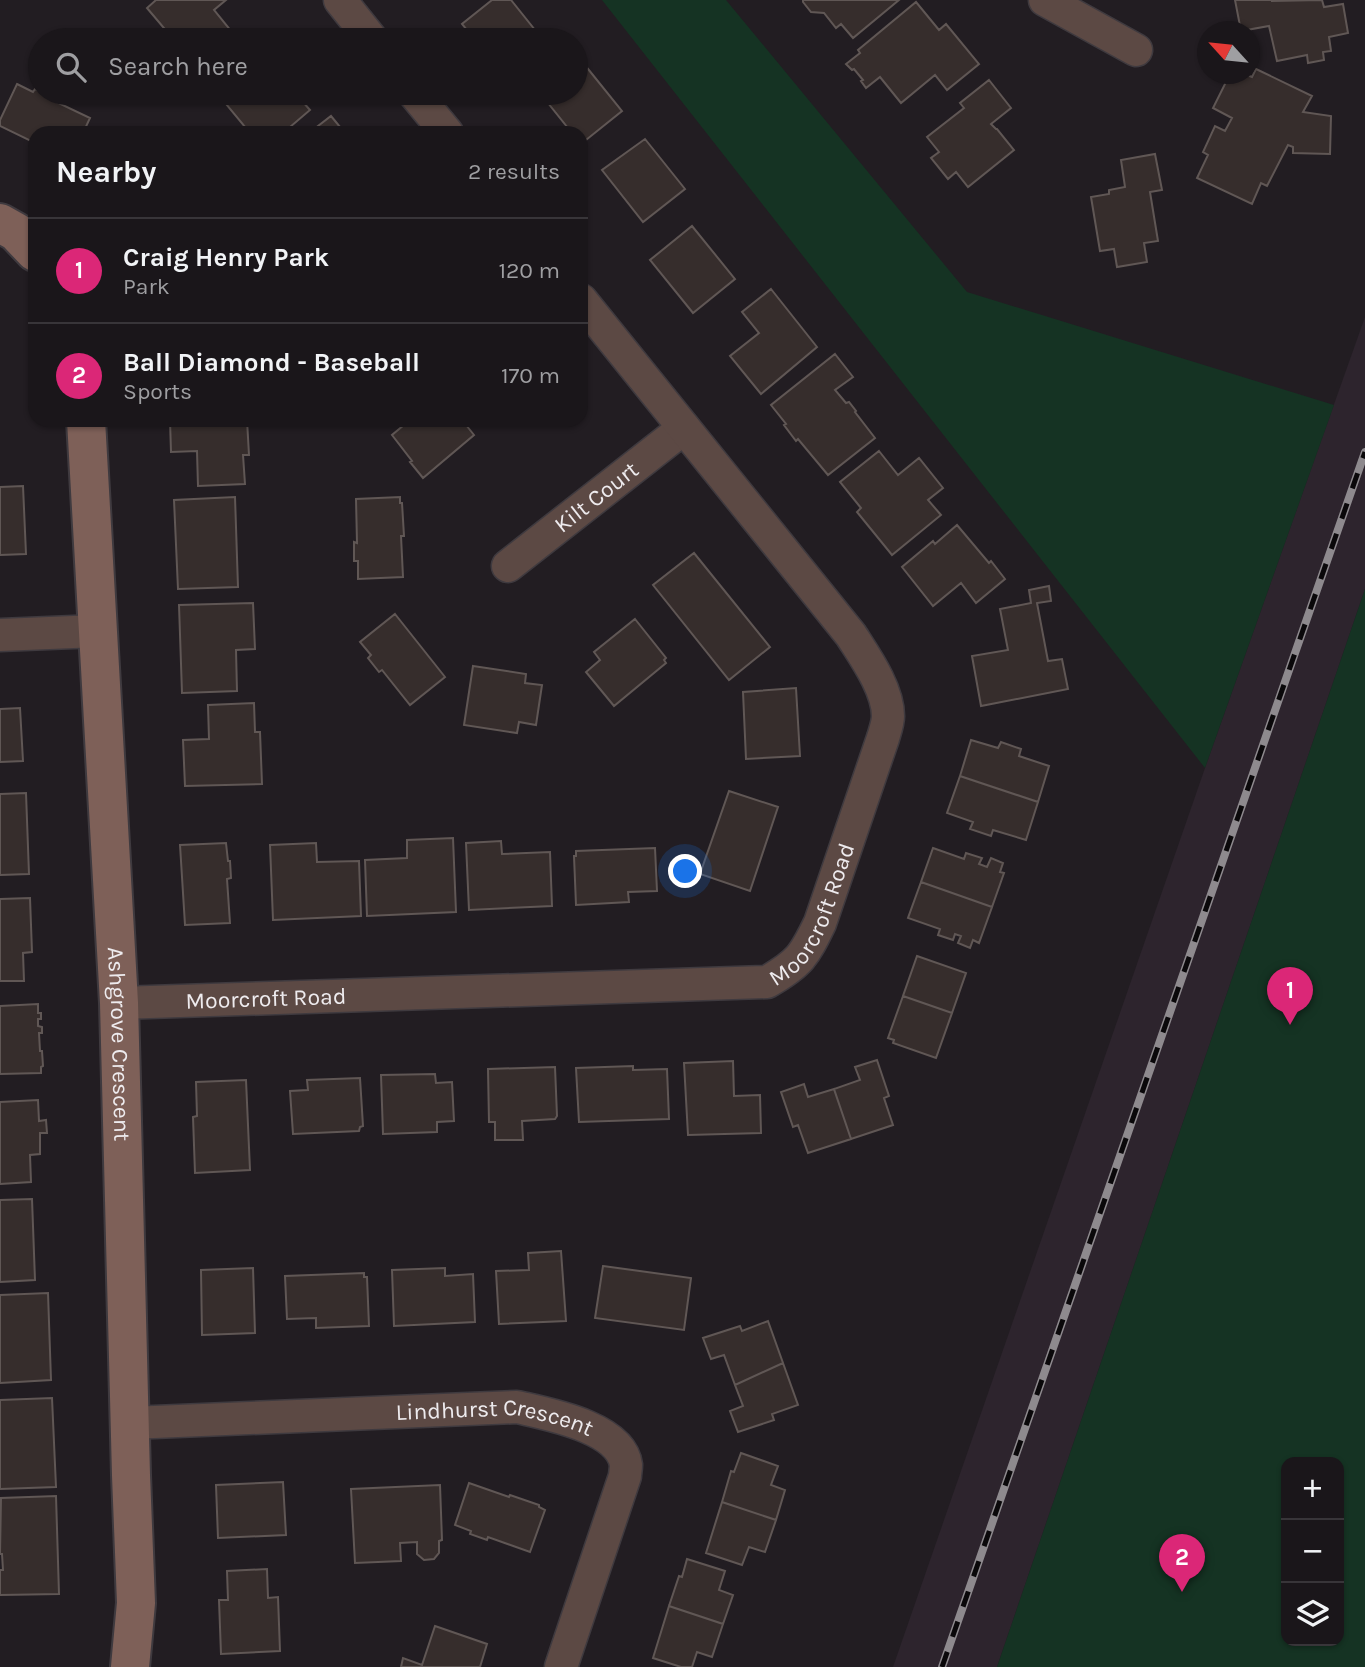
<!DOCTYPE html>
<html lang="en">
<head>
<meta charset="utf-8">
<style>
	:root { --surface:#1a161a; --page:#231f23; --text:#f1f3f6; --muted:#9f9fa2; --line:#383539; --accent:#db2777 }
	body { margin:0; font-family:Karla,sans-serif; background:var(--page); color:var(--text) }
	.controls { position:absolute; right:21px; bottom:21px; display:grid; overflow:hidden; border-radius:14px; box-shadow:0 2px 5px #0004 }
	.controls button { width:63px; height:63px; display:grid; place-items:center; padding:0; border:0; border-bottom:2px solid var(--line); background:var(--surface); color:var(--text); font:35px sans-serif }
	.compass { position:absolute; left:1197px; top:21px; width:63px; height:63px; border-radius:50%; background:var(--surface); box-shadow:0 2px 5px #0004; rotate:297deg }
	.you { position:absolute; left:686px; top:872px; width:24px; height:24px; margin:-18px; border:5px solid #fff; border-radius:50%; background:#1a73e8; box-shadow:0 0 0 10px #1a73e833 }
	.badge { display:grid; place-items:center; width:46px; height:46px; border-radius:50%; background:var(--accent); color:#fff; font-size:23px; font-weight:700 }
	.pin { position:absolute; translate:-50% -58px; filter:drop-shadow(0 2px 4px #0008) }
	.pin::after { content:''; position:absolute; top:37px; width:24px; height:21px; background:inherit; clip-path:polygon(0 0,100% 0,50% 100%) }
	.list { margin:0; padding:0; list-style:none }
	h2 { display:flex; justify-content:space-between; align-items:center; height:91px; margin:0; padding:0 28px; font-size:30px }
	h2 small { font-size:23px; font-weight:400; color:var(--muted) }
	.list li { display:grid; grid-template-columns:46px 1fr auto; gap:21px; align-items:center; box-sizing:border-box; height:105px; padding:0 28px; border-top:2px solid var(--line) }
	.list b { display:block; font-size:26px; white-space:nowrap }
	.list p { margin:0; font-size:23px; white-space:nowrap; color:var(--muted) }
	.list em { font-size:23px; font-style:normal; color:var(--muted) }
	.icon { flex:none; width:38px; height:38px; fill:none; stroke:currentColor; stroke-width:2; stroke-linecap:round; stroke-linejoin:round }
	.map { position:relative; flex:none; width:1365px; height:1667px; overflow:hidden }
	.search { position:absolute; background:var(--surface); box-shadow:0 2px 5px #0004; left:28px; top:28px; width:560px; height:77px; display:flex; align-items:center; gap:18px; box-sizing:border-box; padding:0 24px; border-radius:38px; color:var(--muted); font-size:26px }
	.panel { position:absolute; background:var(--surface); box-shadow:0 2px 5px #0004; left:28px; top:126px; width:560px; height:301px; border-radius:21px }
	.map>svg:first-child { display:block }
	.built { fill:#2d242d }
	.green { fill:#153323; fill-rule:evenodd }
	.building { fill:#362d2c; stroke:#605755; stroke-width:2 }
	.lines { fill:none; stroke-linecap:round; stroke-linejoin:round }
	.street-casing { stroke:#3f3a3f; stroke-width:35 }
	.secondary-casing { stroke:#3f3a3f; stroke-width:42 }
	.street { stroke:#5c4944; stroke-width:32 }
	.secondary { stroke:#7e6058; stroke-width:38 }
	.rail-casing { stroke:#8e8a8e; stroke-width:8 }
	.rail { stroke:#0a080a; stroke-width:5; stroke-dasharray:16; stroke-linecap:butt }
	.labels { text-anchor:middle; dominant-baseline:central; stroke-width:7; stroke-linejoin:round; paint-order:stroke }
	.street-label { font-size:23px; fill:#eeebee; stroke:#0a080a }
</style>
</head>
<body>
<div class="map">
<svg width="1365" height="1667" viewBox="0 0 1365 1667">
	<rect width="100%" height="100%" fill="#221d22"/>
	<path class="built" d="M1365 317V589L997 1667H893L1205 768Z"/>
	<path class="green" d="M602 0H726L967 292 1334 405 1205 768Z
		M1365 589V1667H997ZM1286 1462H1339V1641H1286Z"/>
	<path class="building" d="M156 0H226L214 10 236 37 232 40H174L147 8Z
		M492 0H511L543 40H475L462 24Z
		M803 0H899L853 38 841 24 836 28 824 13 811 12 803 2Z
		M1235 0H1272V1L1322 0 1324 7 1343 4 1348 33 1329 37 1331 51 1323 52 1324 60 1308 63 1307 55 1277 61 1269 26 1241 31Z
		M916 2 939 30 946 24 979 64 947 90 935 75 901 103 880 77 866 88 861 81 863 80 854 69 852 70 846 64 860 53 858 50Z
		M580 59 622 111 581 144V133H572L540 93H576V62Z
		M1256 69 1312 96 1303 112 1331 116 1330 154 1293 153V147L1288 145 1267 186 1261 183 1252 204 1197 178 1208 155 1203 152 1215 126 1225 131 1232 118 1213 108 1230 74H1244L1252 77Z
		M989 80 1011 108 991 124 996 129H997L1014 150 968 187 956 172 948 179 931 158 939 152 927 137 964 108 960 103Z
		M17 84 33 92 35 89 51 96 50 99 90 118 83 133H35V143L0 126V120Z
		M211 93H295L310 110 283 133H250L222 99 218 102Z
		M331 116 345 133H309Z
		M645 139 685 189 643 222 602 170Z
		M1155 154 1162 190 1150 192 1158 241 1144 243 1147 262 1117 267 1114 249 1100 251 1091 197 1109 194V190L1125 187 1121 160Z
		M692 226 735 279 693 313 650 260Z
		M771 289 817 347 761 394 730 356 759 333 742 312Z
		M835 354 853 377 835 390 846 403 849 402 856 411 855 412 875 438 828 475 798 439 796 441 784 425 786 424 771 405Z
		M170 420H247L249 455H243L245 484 198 486 197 451 171 452Z
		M410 420H462L474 435 423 478 410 462 412 461 392 435Z
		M879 451 898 475 919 458 943 488 928 500 941 515 892 555 857 512 861 508 840 482Z
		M23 486 26 554 0 555V487Z
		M235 497 238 587 178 589 174 500Z
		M400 497V503H402L404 536H401L403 577 358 579V561H354V542L357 543 356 499Z
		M957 525 989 563 991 561 1005 579 976 603 961 583 933 606 902 567 933 541 935 544Z
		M694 553 770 647 729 680 653 585Z
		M1049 586 1051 601 1037 603 1048 661 1062 659 1068 689 981 706 972 656 1008 650 1000 609 1031 603 1029 590Z
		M253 603 255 649 236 650 237 691 182 693 179 605Z
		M395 614 445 677 410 705 382 670 379 672 368 658 371 655 360 642Z
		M635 619 666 658 664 660 666 663 614 706 586 672 600 660 594 652Z
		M473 666 526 674 525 683 542 685 536 725 519 722 517 733 464 725Z
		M796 688 800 756 746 759 743 692Z
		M254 703 255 732H260L262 784 185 786 183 740 209 739 208 705Z
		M20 708 23 761 0 762V709Z
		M971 740 998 748 1001 742 1021 749 1019 756 1049 766 1038 802 960 776Z
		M960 776 1038 802 1026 840 993 830 991 836 970 829 973 822 947 813Z
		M729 791 778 807 750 891 700 874Z
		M26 793 29 874 0 875V794Z
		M453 838 456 912 367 916 365 860 407 858V840Z
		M501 841 502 854 550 852 552 906 469 910 466 843Z
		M226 843 228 861H230L231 878 227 879 230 923 185 925 180 845Z
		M316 843 317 862 359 861 361 916 273 920 270 845Z
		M655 848 657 891 628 892 629 902 576 905 574 856H576V851Z
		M933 848 964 859 966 853 982 858 979 864 987 867 991 858 1003 863 1000 872 1004 873 992 907 921 882Z
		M921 882 992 907 979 943 973 940 970 948 958 943 961 936 955 934 953 940 938 935 940 929 908 918Z
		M30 898 32 952 23 953 24 981H0V899Z
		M917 956 966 973 952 1013 903 996Z
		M903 996 952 1013 936 1058 893 1043 894 1040 888 1038Z
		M38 1004V1013H41V1019H38V1026L42 1027V1033H39L40 1051H42L43 1066 41 1067V1073L0 1074V1006Z
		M877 1060 889 1096 884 1098 893 1125 851 1139 834 1089 860 1080 855 1067Z
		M733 1061 734 1096 760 1095 761 1133 688 1135 684 1063Z
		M633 1066V1070L667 1069 669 1119 579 1122 576 1068Z
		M555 1067 557 1116 555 1119 522 1121 523 1140H495V1122H489L488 1069Z
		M435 1074 436 1083 452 1082 454 1121 437 1122V1132L383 1134 381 1075Z
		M360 1078 363 1126 360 1127 359 1131 293 1134 290 1091 308 1090 307 1080Z
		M246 1080 250 1170 195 1173 193 1117 197 1116 196 1082Z
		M804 1084 808 1097 834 1089 851 1139 808 1153 798 1125 793 1127 781 1092Z
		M38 1100 39 1121 46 1120 47 1133H40V1154L30 1155 31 1182 0 1184V1102Z
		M32 1199 35 1280 0 1282V1200Z
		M561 1251 566 1321 499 1324 496 1271 529 1270 528 1253Z
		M603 1266 691 1278 684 1330 595 1318Z
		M253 1268 255 1333 202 1335 201 1270Z
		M445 1268V1276L473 1274 475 1322 394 1326 392 1270Z
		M364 1273V1277H367L369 1326 316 1328V1318L287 1319 285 1276Z
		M48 1293 51 1380 0 1383V1295Z
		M768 1321 783 1363 735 1385 724 1355 711 1359 703 1338 740 1326 742 1331Z
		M783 1363 798 1405 772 1414 774 1420 738 1432 730 1411 743 1406 735 1385Z
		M52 1398 56 1487 0 1489V1400Z
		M741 1453 778 1466 771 1485 785 1490 776 1520 722 1502 731 1471 734 1472Z
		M283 1482 286 1535 218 1538 216 1485Z
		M469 1483 509 1497 510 1495 539 1505V1507L545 1510 530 1552 488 1537 487 1540 470 1534 471 1531 455 1525Z
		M440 1485 442 1540 439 1541V1553L434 1559 424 1560 417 1554V1542L400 1543 401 1561 355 1563 351 1489Z
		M56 1496 59 1594 0 1595V1570H3L2 1554H0L1 1498Z
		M722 1502 776 1520 765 1552 749 1547 742 1565 706 1553Z
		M687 1559 725 1571 719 1590 733 1595 723 1624 669 1606 679 1576 682 1577Z
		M267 1569 268 1598 278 1597 280 1651 221 1654 219 1600H228L227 1571Z
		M669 1606 723 1624 712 1657 697 1652 692 1667H681L653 1658Z
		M435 1626 487 1644 480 1667H401L403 1658 422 1665Z"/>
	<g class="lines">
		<g class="street-casing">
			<g id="street">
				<path d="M340 0 372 40"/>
				<path d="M1045 0 1136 50"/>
				<path d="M414 93 447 133"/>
				<path id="s1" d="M508 566 684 428"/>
				<path d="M0 635 98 631"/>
				<path id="s2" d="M119 1003 767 982C800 963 804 956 820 923L883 738C885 731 888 723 888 716 888 689 865 657 851 635L581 300"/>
				<path id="s3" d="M130 1423 517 1407C547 1414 621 1427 626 1465 626 1469 625 1473 625 1476L561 1667"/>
			</g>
		</g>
		<g class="secondary-casing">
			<g id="secondary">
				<path d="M0 223 16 232 35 252"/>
				<path id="s4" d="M86 420 119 1003 131 1475 136 1603 130 1667"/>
			</g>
		</g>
		<use href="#street" class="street"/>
		<use href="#secondary" class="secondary"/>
		<g class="rail-casing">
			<path id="rail" d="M942 1667 1365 452"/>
		</g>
		<use href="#rail" class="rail"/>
	</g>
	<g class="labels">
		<g class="street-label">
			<text stroke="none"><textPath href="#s1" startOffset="112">Kilt Court</textPath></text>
			<text stroke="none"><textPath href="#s2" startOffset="733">Moorcroft Road</textPath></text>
			<text stroke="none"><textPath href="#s2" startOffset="147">Moorcroft Road</textPath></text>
			<text stroke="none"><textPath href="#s4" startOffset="625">Ashgrove Crescent</textPath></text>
			<text stroke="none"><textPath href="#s3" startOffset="366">Lindhurst Crescent</textPath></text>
		</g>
	</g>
</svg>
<div class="controls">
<button>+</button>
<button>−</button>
<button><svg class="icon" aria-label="layers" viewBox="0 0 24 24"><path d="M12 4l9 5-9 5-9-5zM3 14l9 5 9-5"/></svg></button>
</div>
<svg class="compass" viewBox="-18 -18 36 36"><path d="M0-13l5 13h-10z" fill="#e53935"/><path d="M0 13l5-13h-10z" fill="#9f9fa2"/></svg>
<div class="you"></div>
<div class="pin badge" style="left:1290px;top:1025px">1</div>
<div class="pin badge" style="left:1182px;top:1592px">2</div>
<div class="search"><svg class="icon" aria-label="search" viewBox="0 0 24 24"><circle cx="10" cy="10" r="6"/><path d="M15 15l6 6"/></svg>Search here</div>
<section class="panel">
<h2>Nearby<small>2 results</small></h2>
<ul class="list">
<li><span class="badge">1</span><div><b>Craig Henry Park</b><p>Park</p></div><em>120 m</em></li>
<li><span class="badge">2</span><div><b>Ball Diamond - Baseball</b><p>Sports</p></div><em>170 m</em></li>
</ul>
</section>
</div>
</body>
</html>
